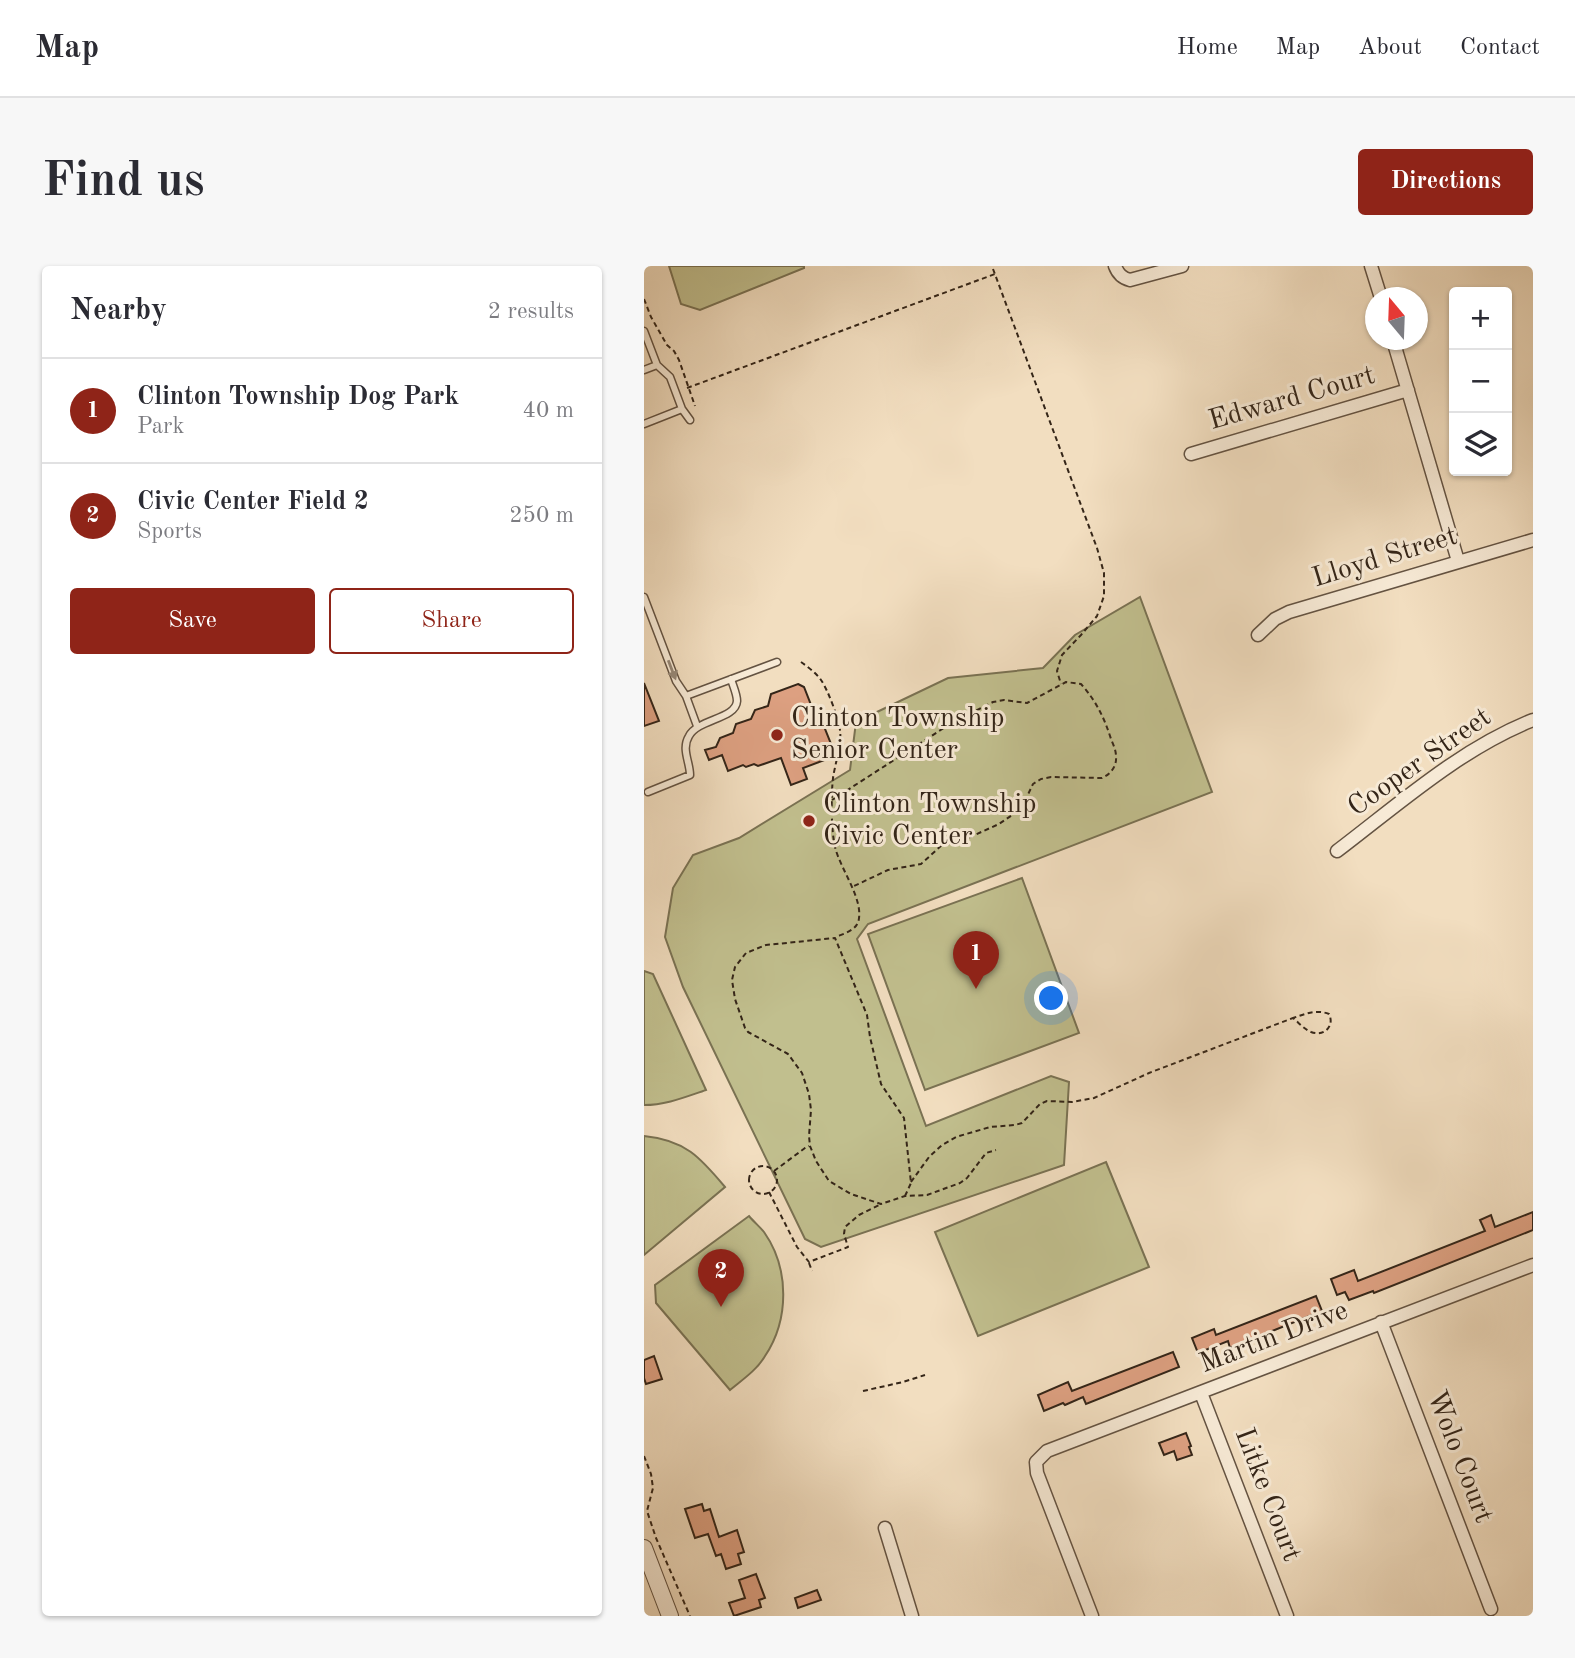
<!DOCTYPE html>
<html lang="en">
<head>
<meta charset="utf-8">
<style>
	:root { --surface:#fff; --page:#f7f7f7; --text:#2b2b33; --muted:#7c7c81; --line:#e1e1e2; --accent:#8f2418 }
	body { margin:0; font-family:"Old Standard TT",serif; background:var(--page); color:var(--text) }
	.controls { position:absolute; right:21px; top:21px; display:grid; overflow:hidden; border-radius:7px; box-shadow:0 2px 5px #0004 }
	.controls button { width:63px; height:63px; display:grid; place-items:center; padding:0; border:0; border-bottom:2px solid var(--line); background:var(--surface); color:var(--text); font:35px sans-serif }
	.compass { position:absolute; left:721px; top:21px; width:63px; height:63px; border-radius:50%; background:var(--surface); box-shadow:0 2px 5px #0004; rotate:341deg }
	.you { position:absolute; left:408px; top:733px; width:24px; height:24px; margin:-18px; border:5px solid #fff; border-radius:50%; background:#1a73e8; box-shadow:0 0 0 10px #1a73e833 }
	.badge { display:grid; place-items:center; width:46px; height:46px; border-radius:50%; background:var(--accent); color:#fff; font-size:23px; font-weight:700 }
	.pin { position:absolute; translate:-50% -58px; filter:drop-shadow(0 2px 4px #0008) }
	.pin::after { content:''; position:absolute; top:37px; width:24px; height:21px; background:inherit; clip-path:polygon(0 0,100% 0,50% 100%) }
	.list { margin:0; padding:0; list-style:none }
	h2 { display:flex; justify-content:space-between; align-items:center; height:91px; margin:0; padding:0 28px; font-size:30px }
	h2 small { font-size:23px; font-weight:400; color:var(--muted) }
	.list li { display:grid; grid-template-columns:46px 1fr auto; gap:21px; align-items:center; box-sizing:border-box; height:105px; padding:0 28px; border-top:2px solid var(--line) }
	.list b { display:block; font-size:26px; white-space:nowrap }
	.list p { margin:0; font-size:23px; white-space:nowrap; color:var(--muted) }
	.list em { font-size:23px; font-style:normal; color:var(--muted) }
	.actions { display:flex; gap:14px; padding:21px 28px }
	.actions a { flex:1; padding:16px 0; border:2px solid var(--accent); border-radius:7px; text-align:center; font-size:24px; color:var(--accent) }
	.actions .main { background:var(--accent); color:#fff }
	.icon { flex:none; width:38px; height:38px; fill:none; stroke:currentColor; stroke-width:2; stroke-linecap:round; stroke-linejoin:round }
	.map { position:relative; flex:none; width:889px; height:1350px; overflow:hidden; border-radius:7px }
	header { display:flex; align-items:center; gap:42px; box-sizing:border-box; height:98px; padding:0 35px; background:var(--surface); border-bottom:2px solid var(--line) }
	header strong { font-size:33px }
	nav { display:flex; gap:38px; margin-inline-start:auto; font-size:24px }
	.intro { display:flex; align-items:center; justify-content:space-between; box-sizing:border-box; height:168px; padding:0 42px }
	h1 { margin:0; font-size:49px }
	.button { padding:18px 32px; border-radius:7px; background:var(--accent); color:#fff; font-size:24px; font-weight:700 }
	main { display:flex; gap:42px; padding:0 42px }
	aside { flex:1; background:var(--surface); border-radius:7px; box-shadow:0 2px 5px #0004 }
	.map>svg:first-child { display:block }
	.green { fill:#c1bf8e; stroke:#7a7253; stroke-width:2 }
	.building { fill:#dda081; stroke:#342518; stroke-width:2 }
	.lines { fill:none; stroke-linecap:round; stroke-linejoin:round }
	.service-casing { stroke:#645342; stroke-width:9 }
	.minor-casing { stroke:#645342; stroke-width:15 }
	.tertiary-casing { stroke:#645342; stroke-width:18 }
	.path { stroke:#342518; stroke-width:2; stroke-dasharray:5 3.5; stroke-linecap:butt }
	.service { stroke:#f7ead6; stroke-width:6 }
	.minor { stroke:#f7ead6; stroke-width:12 }
	.tertiary { stroke:#f7ead6; stroke-width:16 }
	.oneway { fill:#968877 }
	.poi-dot { fill:#8f2418; stroke:#f7ead6; stroke-width:2.5 }
	.labels { text-anchor:middle; dominant-baseline:central; stroke-width:6; stroke-linejoin:round; paint-order:stroke }
	.street-label { font-size:28px; fill:#342518; stroke:#f7ead6 }
	.poi-label { font-size:28px; fill:#342518; stroke:#f7ead6; text-anchor:start }
</style>
</head>
<body>
<header>
<strong>Map</strong>
<nav><a>Home</a><a>Map</a><a>About</a><a>Contact</a></nav>
</header>
<div class="intro"><h1>Find us</h1><a class="button">Directions</a></div>
<main>
<aside>
<h2>Nearby<small>2 results</small></h2>
<ul class="list">
<li><span class="badge">1</span><div><b>Clinton Township Dog Park</b><p>Park</p></div><em>40 m</em></li>
<li><span class="badge">2</span><div><b>Civic Center Field 2</b><p>Sports</p></div><em>250 m</em></li>
</ul>
<div class="actions"><a class="main">Save</a><a>Share</a></div>
</aside>
<div class="map">
<svg width="889" height="1350" viewBox="0 0 889 1350">
	<rect width="100%" height="100%" fill="#f2dec0"/>
	<filter id="stains"><feTurbulence type="fractalNoise" baseFrequency=".00286" numOctaves="4"/><feColorMatrix values="0 0 0 0 .2 0 0 0 0 .09 0 0 0 0 .02 0 0 0 .5 -.17"/></filter>
	<radialGradient id="worn" r=".72"><stop offset=".6" stop-color="#630" stop-opacity="0"/><stop offset="1" stop-color="#630" stop-opacity=".3"/></radialGradient>
	<path class="green" d="M25 0H160V2L56 44 37 38Z
		M496 331 568 526 224 658 213 673 282 860 407 810 425 816 420 899 177 981 161 973 39 721 21 671 29 622 49 589 95 572 206 504 212 456 304 412 399 402 431 369Z
		M378 612 435 767 281 824 224 668Z
		M0 705 9 708 62 824C41 831 22 839 0 839Z
		M0 870C41 874 56 891 81 921L0 989Z
		M462 896 505 1001 334 1070 291 966Z
		M105 950C110 956 116 961 120 966 146 1003 145 1054 121 1090 113 1104 98 1114 86 1124L12 1037 11 1019Z"/>
	<path class="building" d="M0 417 15 455 0 460Z
		M154 418 160 421 171 449 175 448 187 478 181 480 186 492 159 502 163 513 147 519 137 492 114 500 110 498 102 501 99 499 84 505 78 489 65 494 61 484 72 481 76 472 89 467 92 458 107 453 111 444 124 440 127 428Z
		M889 946V964L730 1027 729 1025 705 1034 701 1026 693 1029 687 1013 710 1004 714 1015 841 965 836 954 847 949 851 961Z
		M672 1030 678 1045 586 1082 584 1075 554 1087 548 1072 570 1063 572 1069Z
		M529 1086 535 1101 442 1138 439 1131 421 1139 419 1137 400 1145 394 1129 424 1116 428 1125Z
		M10 1090 18 1113 2 1118 0 1112V1094Z
		M542 1167 547 1180 545 1181 548 1189 533 1194 530 1185 520 1189 515 1177Z
		M58 1238 60 1245 66 1243 75 1271 93 1264 100 1286 94 1288 97 1298 82 1303 77 1288 72 1290 64 1268 51 1272 41 1243Z
		M112 1308 121 1332 115 1334 117 1341 90 1350 85 1337 101 1332 95 1314Z
		M173 1324 177 1334 154 1342 151 1332Z"/>
	<g class="lines">
		<g class="service-casing">
			<path id="service" d="M0 65 13 99 26 111 38 143 46 154
				M0 104 13 99
				M0 158 38 143
				M0 331 32 415 42 430 53 460
				M42 430 133 396
				M4 526 46 509C46 496 37 483 45 470 54 453 92 453 93 435 93 428 89 420 87 413"/>
		</g>
		<g class="minor-casing">
			<path id="minor" d="M471 0C474 8 478 12 486 14L538 0
				M727 0 737 32
				M749 74 814 295
				M547 188 764 124
				M614 369 631 353 645 346 889 274
				M693 585C755 538 816 483 889 454
				M737 1056 847 1343
				M557 1127 643 1350
				M241 1262 268 1350
				M448 1350 393 1207 392 1196 403 1185 889 999"/>
		</g>
		<g class="tertiary-casing">
			<path id="tertiary" d="M0 1282 26 1350"/>
		</g>
		<path class="path" d="M349 3 453 282 460 307V330L453 350 437 369 418 389 413 405 417 418
			M0 33 7 51 23 79 30 85 35 94 51 140
			M43 122 351 8
			M157 396C164 401 172 407 177 414 184 424 194 451 196 464 198 477 191 498 189 512 187 530 187 563 191 581 196 602 218 631 215 652 214 664 201 667 192 671
			M188 534 306 458 349 436 360 434 383 437 422 416 437 418C452 435 460 451 467 473 469 478 472 484 472 490 473 500 467 508 458 512L407 511 397 513 389 518 379 539 374 545 355 558 313 577 298 579 277 598 244 604 208 621
			M105 914a14 14 0 1 1 28 0a14 14 0 1 1-28 0Z
			M130 905 161 882 165 880
			M267 916 285 891 298 879 312 871 346 861 371 859 378 857 396 838 403 835 428 836 450 832 505 807 649 752C655 757 660 763 667 766 680 771 691 760 685 748 672 743 661 748 649 752
			M125 926 153 981 165 996 204 981 200 968 201 961 215 949 235 939
			M261 930 267 917 260 852 237 818 226 771 223 749 191 672 122 679 102 687 91 701 88 714 91 733 101 762 104 766 144 788 158 807 165 828 167 844 165 870 166 880 172 895 185 915 207 928 237 938 261 930 283 929 316 917 323 912 342 887 352 884
			M165 997 168 1005
			M219 1125 259 1116 281 1109
			M0 1190 7 1208 9 1222 3 1245 12 1272 46 1350"/>
		<use href="#service" class="service"/>
		<use href="#minor" class="minor"/>
		<use href="#tertiary" class="tertiary"/>
	</g>
	<defs><path id="oneway-solid" d="M-6-.8H1V-3.2L6.5 0L1 3.2V.8H-6Z" transform="scale(1.75)"/></defs>
	<use class="oneway" href="#oneway-solid" transform="translate(28 404) rotate(69)"/>
	<g class="poi-dot">
		<circle cx="133" cy="469" r="7"/>
		<circle cx="165" cy="555" r="7"/>
	</g>
	<g class="labels">
		<g class="street-label">
			<text transform="translate(648 133) rotate(-16)">Edward Court</text>
			<text transform="translate(741 292) rotate(-17)">Lloyd Street</text>
			<text transform="translate(776 497) rotate(-35)">Cooper Street</text>
			<text transform="translate(630 1072) rotate(-21)">Martin Drive</text>
			<text transform="translate(815 1191) rotate(69)">Wolo Court</text>
			<text transform="translate(623 1229) rotate(69)">Litke Court</text>
		</g>
		<g class="poi-label">
			<text x="147" y="453">Clinton Township<tspan x="147" dy="32">Senior Center</tspan></text>
			<text x="179" y="539">Clinton Township<tspan x="179" dy="32">Civic Center</tspan></text>
		</g>
	</g>
	<rect width="100%" height="100%" filter="url(#stains)"/>
	<rect width="100%" height="100%" fill="url(#worn)"/>
</svg>
<div class="controls">
<button>+</button>
<button>−</button>
<button><svg class="icon" aria-label="layers" viewBox="0 0 24 24"><path d="M12 4l9 5-9 5-9-5zM3 14l9 5 9-5"/></svg></button>
</div>
<svg class="compass" viewBox="-18 -18 36 36"><path d="M0-13l5 13h-10z" fill="#e53935"/><path d="M0 13l5-13h-10z" fill="#7c7c81"/></svg>
<div class="you"></div>
<div class="pin badge" style="left:332px;top:723px">1</div>
<div class="pin badge" style="left:77px;top:1041px">2</div>
</div>
</main>
</body>
</html>
